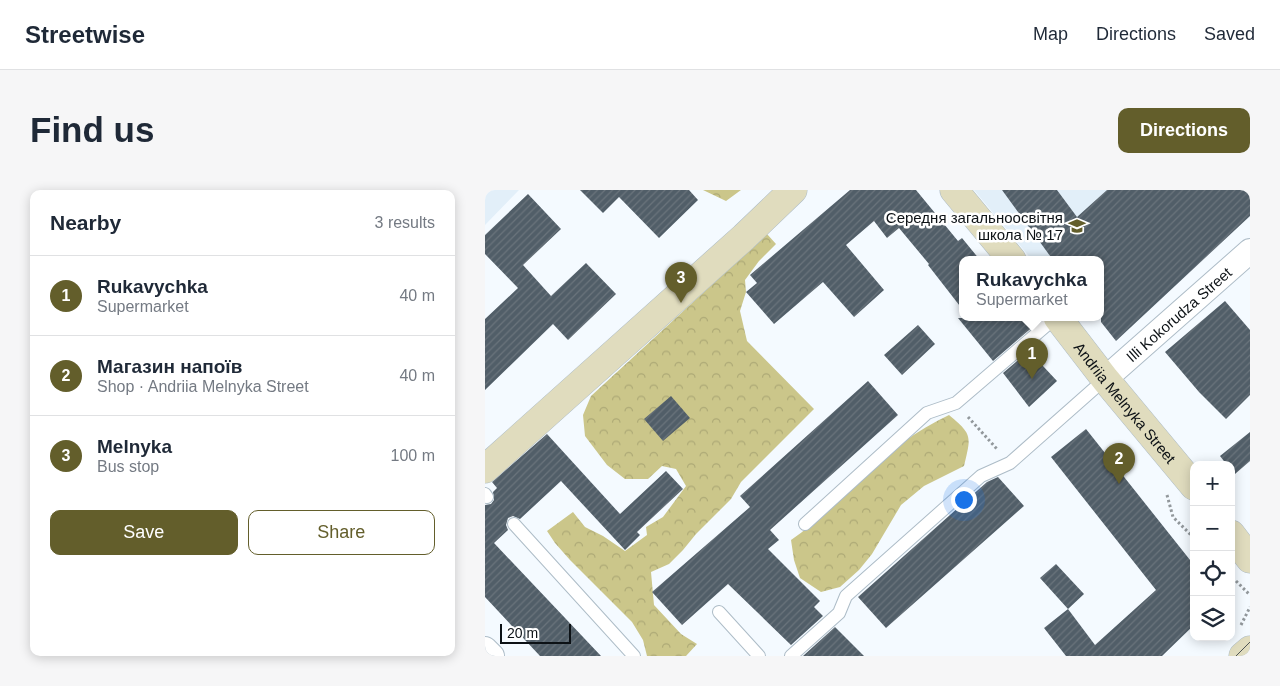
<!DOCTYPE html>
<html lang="en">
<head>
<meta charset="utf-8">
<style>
	:root { --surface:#fff; --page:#f6f6f7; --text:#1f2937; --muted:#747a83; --line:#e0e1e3; --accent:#635e2b }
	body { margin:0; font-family:Arial,sans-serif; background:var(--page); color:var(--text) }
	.controls { position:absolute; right:15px; bottom:15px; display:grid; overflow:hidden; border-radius:10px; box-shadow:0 2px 12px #0003 }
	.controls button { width:45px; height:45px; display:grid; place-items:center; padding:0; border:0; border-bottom:1px solid var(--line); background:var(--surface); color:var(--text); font:25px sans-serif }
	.scale { position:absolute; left:15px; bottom:12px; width:71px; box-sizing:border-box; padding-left:5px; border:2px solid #0c1115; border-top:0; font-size:14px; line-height:18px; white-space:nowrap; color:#0c1115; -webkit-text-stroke:4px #fff; paint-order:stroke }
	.you { position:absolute; left:478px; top:309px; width:18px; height:18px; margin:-12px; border:4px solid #fff; border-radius:50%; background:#1a73e8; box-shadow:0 0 0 8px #1a73e833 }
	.badge { display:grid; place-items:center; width:32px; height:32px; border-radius:50%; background:var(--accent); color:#fff; font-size:16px; font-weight:700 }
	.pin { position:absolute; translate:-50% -41px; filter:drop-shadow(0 1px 2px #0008) }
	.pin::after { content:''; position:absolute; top:26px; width:18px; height:15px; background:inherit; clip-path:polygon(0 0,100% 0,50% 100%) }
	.popup { position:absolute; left:474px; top:66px; width:145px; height:65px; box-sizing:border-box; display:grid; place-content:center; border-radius:10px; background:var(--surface); filter:drop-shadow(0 1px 4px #0005); font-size:16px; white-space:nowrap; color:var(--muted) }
	.popup b { font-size:19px; color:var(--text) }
	.popup::after { content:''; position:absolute; left:50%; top:100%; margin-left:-10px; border:10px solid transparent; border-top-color:var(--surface) }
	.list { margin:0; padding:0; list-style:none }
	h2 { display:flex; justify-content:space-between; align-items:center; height:65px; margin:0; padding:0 20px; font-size:21px }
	h2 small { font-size:16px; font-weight:400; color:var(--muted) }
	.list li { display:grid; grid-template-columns:32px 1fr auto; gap:15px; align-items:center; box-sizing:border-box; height:80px; padding:0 20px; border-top:1px solid var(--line) }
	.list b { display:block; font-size:19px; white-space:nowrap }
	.list p { margin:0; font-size:16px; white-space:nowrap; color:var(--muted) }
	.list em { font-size:16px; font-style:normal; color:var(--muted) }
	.actions { display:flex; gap:10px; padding:15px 20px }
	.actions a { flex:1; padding:11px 0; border:1px solid var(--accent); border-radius:10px; text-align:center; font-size:18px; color:var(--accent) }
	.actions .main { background:var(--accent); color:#fff }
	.icon { flex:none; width:28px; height:28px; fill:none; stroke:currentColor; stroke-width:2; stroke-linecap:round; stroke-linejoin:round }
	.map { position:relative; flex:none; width:765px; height:466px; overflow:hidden; border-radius:10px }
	header { display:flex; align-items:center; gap:30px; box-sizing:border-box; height:70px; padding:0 25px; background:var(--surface); border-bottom:1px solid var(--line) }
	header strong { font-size:24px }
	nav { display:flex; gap:28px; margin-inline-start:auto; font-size:18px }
	.intro { display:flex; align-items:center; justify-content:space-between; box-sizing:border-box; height:120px; padding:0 30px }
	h1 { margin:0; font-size:35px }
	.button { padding:12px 22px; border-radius:10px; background:var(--accent); color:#fff; font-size:18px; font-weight:700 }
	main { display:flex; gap:30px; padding:0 30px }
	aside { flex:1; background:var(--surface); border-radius:10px; box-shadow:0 2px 12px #0003 }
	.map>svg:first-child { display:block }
	.built { fill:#e2eff9 }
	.forest { fill:url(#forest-crowns) }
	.building { fill:url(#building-hatch) }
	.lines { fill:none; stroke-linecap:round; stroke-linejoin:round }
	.lane-casing { stroke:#adbcc7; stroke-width:14 }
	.street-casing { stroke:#adbcc7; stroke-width:26 }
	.secondary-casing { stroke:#adbcc7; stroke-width:29 }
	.path { stroke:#92989c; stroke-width:3; stroke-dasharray:2.5 2.5; stroke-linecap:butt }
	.lane { stroke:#fff; stroke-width:12 }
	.street { stroke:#fff; stroke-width:24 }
	.secondary { stroke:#e0dcbe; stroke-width:28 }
	.tram { stroke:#4d5357; stroke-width:1 }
	.labels { text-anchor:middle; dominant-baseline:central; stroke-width:5; stroke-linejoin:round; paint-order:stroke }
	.poi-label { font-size:15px; fill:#0c1115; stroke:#fff; text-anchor:end }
	.street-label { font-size:15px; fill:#0c1115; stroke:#fff }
</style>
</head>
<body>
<header>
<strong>Streetwise</strong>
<nav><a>Map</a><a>Directions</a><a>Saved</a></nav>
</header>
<div class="intro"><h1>Find us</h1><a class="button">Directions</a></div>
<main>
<aside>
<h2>Nearby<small>3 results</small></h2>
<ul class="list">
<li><span class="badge">1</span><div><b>Rukavychka</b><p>Supermarket</p></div><em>40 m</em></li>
<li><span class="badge">2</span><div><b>Магазин напоїв</b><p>Shop · Andriia Melnyka Street</p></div><em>40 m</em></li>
<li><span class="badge">3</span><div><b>Melnyka</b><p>Bus stop</p></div><em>100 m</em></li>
</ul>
<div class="actions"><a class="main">Save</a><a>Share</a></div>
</aside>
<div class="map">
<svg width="765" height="466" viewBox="0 0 765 466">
	<defs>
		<pattern id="forest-crowns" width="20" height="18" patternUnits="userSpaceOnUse" patternTransform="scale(1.25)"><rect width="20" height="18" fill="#cbc68a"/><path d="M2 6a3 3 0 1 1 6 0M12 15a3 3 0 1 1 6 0" fill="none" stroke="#ada976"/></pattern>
		<pattern id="building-hatch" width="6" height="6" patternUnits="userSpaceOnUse" patternTransform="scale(1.25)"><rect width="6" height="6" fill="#515e68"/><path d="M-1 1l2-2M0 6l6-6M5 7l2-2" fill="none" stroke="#6a747c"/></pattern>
	</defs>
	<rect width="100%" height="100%" fill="#f4faff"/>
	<path class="built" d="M0 0H34L0 35Z
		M489 0H681L609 70H547Z"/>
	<path class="forest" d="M218 0H256L241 11Z
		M282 44 291 54 274 71 260 90 261 102 255 121 262 151 329 219 256 292 246 309 211 344 198 360 184 374 166 382 169 415 196 444 212 454 201 466H162L158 450 147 432 85 370 70 353 62 341 88 322 100 337 118 346 140 361 162 345 161 337 178 327 201 296 191 279 177 276 163 289H140L122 275 100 246 98 225 106 206Z
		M464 225C488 245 486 246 479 276L439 296 416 315 387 364 374 380 355 397 336 402 315 388 309 370 306 350C333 332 353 307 377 286 403 262 432 240 464 225Z"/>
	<path class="building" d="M95 0H204L213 10 174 48 134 7 118 23Z
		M365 0H431L473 51 477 48 495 70H478V120L443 75 444 74 414 38 402 48 389 31 361 55 399 100 369 127 338 92 289 134 261 102 272 93 265 85Z
		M517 0H572L592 27 622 0H765V26L631 151 616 132V70H568Z
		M43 4 76 39 38 75 66 106 101 73 131 104 83 150 68 134 0 200V129L33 98 0 64V45Z
		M740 111 765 140V205L741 229 714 202 680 162Z
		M473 128H558L508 171Z
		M433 135 450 154 417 185 399 165Z
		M544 161 572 191 544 217 518 183Z
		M383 191 413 225 285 340 294 350 283 359 335 411 329 417 338 426 306 455 243 394 197 435 167 402 265 317 255 306Z
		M186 206 205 228 178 251 159 229Z
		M601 239 709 375V435L677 466H581L559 438 583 419 610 455 671 400 566 267Z
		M765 242V271L750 284 746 280V275H742L735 266Z
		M62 244 135 324 181 281 198 299 152 342 155 345 140 360 76 291 35 329 28 326 23 328 21 335 23 340 9 353 116 466H55L0 407V315L6 314 9 310 8 302 12 298 7 292Z
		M513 287 539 316 401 438 373 407 502 292Z
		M571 374 599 404 583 419 555 388Z
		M350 437 379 466H318Z"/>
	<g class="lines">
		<g class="lane-casing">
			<path id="lane" d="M0 304 2 307
				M29 334 149 466
				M320 334 442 223 471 213 570 128
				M234 422 274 466
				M306 466 354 423 361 406 496 286 525 273 620 189"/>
		</g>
		<g class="street-casing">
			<g id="street">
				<path id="s1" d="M620 189 765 61"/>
				<path d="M0 459 7 466"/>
			</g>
		</g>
		<g class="secondary-casing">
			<g id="secondary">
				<path d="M469 0 527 70"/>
				<path id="s2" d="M573 128 620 189 709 296"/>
				<path d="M0 279 259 47 308 0"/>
				<path d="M746 344 765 369"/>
				<path d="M758 466 765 460"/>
			</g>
		</g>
		<path class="path" d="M483 227 512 259
			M682 305 688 327 709 348
			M751 391 765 405
			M756 435 765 417"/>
		<use href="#lane" class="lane"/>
		<use href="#street" class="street"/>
		<use href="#secondary" class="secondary"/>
		<path class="tram" d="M751 466 765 452"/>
	</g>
	<defs>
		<g id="school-bare" transform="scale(1.35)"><path d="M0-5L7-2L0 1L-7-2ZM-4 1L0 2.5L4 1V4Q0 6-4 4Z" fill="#635e2b" stroke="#fff" stroke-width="2.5" paint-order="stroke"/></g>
	</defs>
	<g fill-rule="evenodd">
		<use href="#school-bare" x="592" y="36"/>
	</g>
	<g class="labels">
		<g class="poi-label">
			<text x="578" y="27">Середня загальноосвітня<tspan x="578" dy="17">школа № 17</tspan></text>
		</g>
		<g class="street-label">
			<text stroke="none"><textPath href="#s1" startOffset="98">Illi Kokorudza Street</textPath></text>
			<text stroke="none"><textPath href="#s2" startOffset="108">Andriia Melnyka Street</textPath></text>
		</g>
	</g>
</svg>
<div class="controls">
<button>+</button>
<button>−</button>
<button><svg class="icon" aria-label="locate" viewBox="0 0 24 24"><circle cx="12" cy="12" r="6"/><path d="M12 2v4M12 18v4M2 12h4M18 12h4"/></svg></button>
<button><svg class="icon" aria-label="layers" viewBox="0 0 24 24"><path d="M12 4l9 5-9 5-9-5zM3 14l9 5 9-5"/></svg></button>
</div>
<div class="scale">20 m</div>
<div class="you"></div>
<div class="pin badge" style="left:547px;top:189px">1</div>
<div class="popup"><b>Rukavychka</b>Supermarket</div>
<div class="pin badge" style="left:634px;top:294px">2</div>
<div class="pin badge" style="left:196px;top:113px">3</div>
</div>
</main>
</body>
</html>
